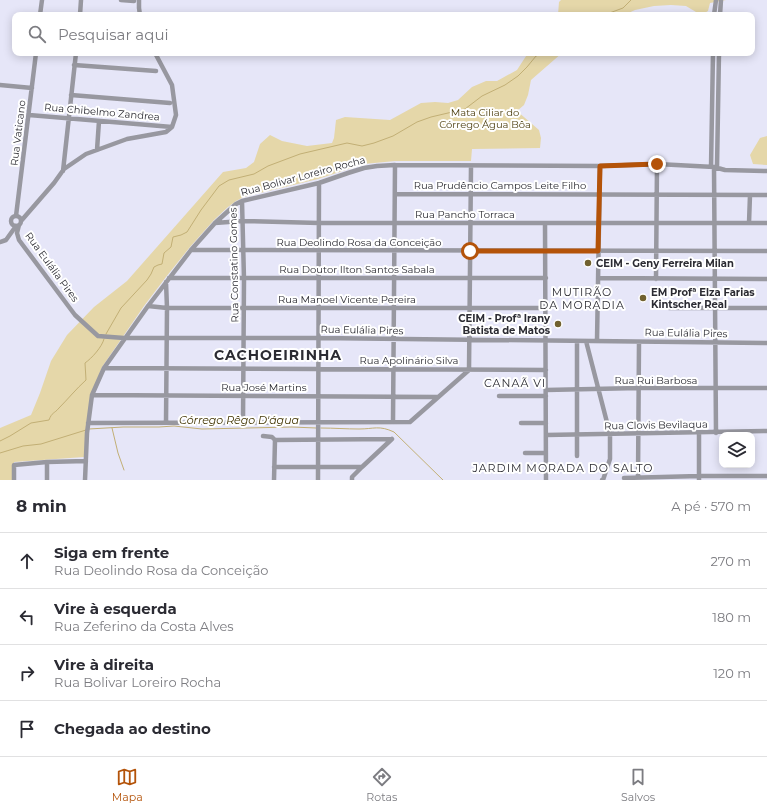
<!DOCTYPE html>
<html lang="pt">
<head>
<meta charset="utf-8">
<style>
	:root { --surface:#fff; --page:#f7f7f7; --text:#2b2b33; --muted:#7c7c81; --line:#e1e1e2; --accent:#b45309 }
	body { margin:0; font-family:Montserrat,sans-serif; background:var(--page); color:var(--text) }
	.controls { position:absolute; right:12px; bottom:12px; display:grid; overflow:hidden; border-radius:8px; box-shadow:0 2px 10px #0003 }
	.controls button { width:36px; height:36px; display:grid; place-items:center; padding:0; border:0; border-bottom:1px solid var(--line); background:var(--surface); color:var(--text); font:20px sans-serif }
	.stop { position:absolute; width:12px; height:12px; margin:-9px; border:3px solid #b45309; border-radius:50%; background:#fff }
	.stop.end { background:#b45309; border-color:#fff; box-shadow:0 1px 4px #0008 }
	.list { margin:0; padding:0; list-style:none }
	h2 { display:flex; justify-content:space-between; align-items:center; height:52px; margin:0; padding:0 16px; font-size:17px }
	h2 small { font-size:13px; font-weight:400; color:var(--muted) }
	.list li { display:grid; grid-template-columns:26px 1fr auto; gap:12px; align-items:center; box-sizing:border-box; height:56px; padding:0 16px; border-top:1px solid var(--line) }
	.list b { display:block; font-size:15px; white-space:nowrap }
	.list p { margin:0; font-size:13px; white-space:nowrap; color:var(--muted) }
	.list em { font-size:13px; font-style:normal; color:var(--muted) }
	.icon { flex:none; width:22px; height:22px; fill:none; stroke:currentColor; stroke-width:2; stroke-linecap:round; stroke-linejoin:round }
	.map { position:relative; flex:none; width:767px; height:480px; overflow:hidden }
	.search { position:absolute; background:var(--surface); box-shadow:0 2px 10px #0003; left:12px; right:12px; top:12px; height:44px; display:flex; align-items:center; gap:10px; box-sizing:border-box; padding:0 14px; border-radius:8px; color:var(--muted); font-size:15px }
	.sheet { height:276px; background:var(--surface) }
	nav { display:flex; justify-content:space-around; align-items:center; box-sizing:border-box; height:56px; border-top:1px solid var(--line); background:var(--surface); font-size:11px; color:var(--muted) }
	nav a { display:grid; justify-items:center; gap:2px }
	nav .on { color:var(--accent) }
	.map>svg:first-child { display:block }
	.green { fill:#e5d7a9 }
	.lines { fill:none; stroke-linecap:round; stroke-linejoin:round }
	.stream { stroke:#c2af75; stroke-width:1 }
	.minor { stroke:#9898a0; stroke-width:4.5 }
	.route { stroke:#b45309; stroke-width:5 }
	.poi-dot { fill:#71612f; stroke:#fff; stroke-width:1.5 }
	.labels { text-anchor:middle; dominant-baseline:central; stroke-width:4; stroke-linejoin:round; paint-order:stroke }
	.street-label { font-size:10px; fill:#2b2b32; stroke:#fff }
	.park-label { font-size:10px; fill:#4d3f10; stroke:#fff }
	.poi-label { font-size:10px; font-weight:bold; fill:#2b2b32; stroke:#fff; text-anchor:start }
	.neighbourhood-label { font-size:11px; letter-spacing:1px; fill:#2b2b32; stroke:#fff }
	.water-label { font-size:11px; font-style:italic; fill:#403301; stroke:#fff }
	.district-label { font-size:14px; font-weight:bold; letter-spacing:1px; fill:#2b2b32; stroke:#fff }
</style>
</head>
<body>
<div class="map">
<svg width="767" height="480" viewBox="0 0 767 480">
	<rect width="100%" height="100%" fill="#e6e6f8"/>
	<path class="green" d="M561 0H726L710 3 708 11 701 15 686 6 671 5 654 6 635 10 624 15H558L559 2Z
		M528 53H562L531 80 528 95 524 105 517 111 539 130 541 138 540 148 472 149 471 161H395L364 164 318 179 244 197 236 201 228 207 214 220 190 247 166 277 144 306 102 367 91 395 84 457 14 462 13 480H0V428L31 415 40 393 51 361 67 335 94 307 127 281 223 172 246 168 254 162 260 144 270 135 282 141 307 146 332 143 334 138 336 120 345 117 390 120 421 103 435 102 448 103 458 100 472 87 486 81H497L517 70Z
		M767 136V165L753 164 750 155 760 138Z"/>
	<g class="lines">
		<path class="stream" d="M604 15 623 8 631 0
			M106 334 121 308 147 280 151 274 154 267 158 265 162 264 164 253 171 247 173 237 181 235 187 232 201 210 219 186 229 180 254 174 268 166 300 154 347 143 362 146 374 143 393 136 417 122 431 117 465 109 482 96 505 85 518 76 527 67 536 56 544 53
			M112 428 118 453 124 470
			M321 428C334 428 346 429 359 429 374 429 379 425 394 432L443 480
			M89 429 123 427H159L174 426 202 429 292 427 316 428
			M0 441 10 436 31 423 49 420C52 412 54 414 59 408 68 399 76 389 86 380L85 363C92 358 102 347 104 339
			M0 453 23 446 41 444 86 430"/>
		<path class="minor" d="M121 0 134 1
			M139 0V8L140 15
			M40 15 42 0
			M80 15 81 0
			M714 15 716 0
			M720 15 721 0
			M74 65 156 71
			M0 85 32 88
			M71 95 170 103
			M29 115 172 127
			M97 150 99 121
			M711 167 713 53
			M714 167 716 433
			M717 167 719 53
			M63 171 76 53
			M395 194 767 195
			M242 201 244 279 243 422
			M16 216 36 53
			M11 221a5 5 0 1 1 10 0a5 5 0 1 1-10 0Z
			M21 221 54 183 64 169 86 154 127 139 166 132 172 127 176 115 172 85 155 53
			M215 223 242 221 319 223H767
			M545 223 546 480
			M749 223 750 195
			M19 225 17 233 19 240 75 315 98 336 124 338H319L767 343
			M0 242 6 240 16 226
			M191 250 767 251
			M169 278H546
			M598 278 767 279
			M656 279 657 164
			M148 306 167 308H546
			M669 308H767
			M586 341 610 434V459L603 480H602
			M597 341 600 166
			M104 368 546 370
			M546 390 639 388H767
			M92 395 437 397
			M499 396H546
			M166 422 167 308 166 282
			M393 422 395 165
			M88 423 410 422 469 370 471 166
			M521 423H546
			M546 435 767 431
			M263 436 272 437 275 440 392 439
			M525 453H546
			M577 456V341
			M47 462V480
			M274 467H362
			M624 478 699 476H767
			M638 478 639 342
			M14 480V465L47 462 86 461
			M85 480 87 433 92 395 104 368 148 306 191 250 215 223 236 204 242 201 319 183 348 173 364 168 377 166 395 165 600 166 657 164 714 167 725 170 767 171
			M274 480 275 440
			M318 480 319 183
			M352 480V477L362 467 392 439
			M699 480V433"/>
	</g>
	<g class="lines">
		<path class="route" d="M470 251H598L600 166 657 164"/>
	</g>
	<g class="poi-dot">
		<circle cx="588" cy="263" r="4"/>
		<circle cx="643" cy="298" r="4"/>
		<circle cx="558" cy="324" r="4"/>
	</g>
	<g class="labels">
		<g class="street-label">
			<text transform="translate(102 112) rotate(5)">Rua Chibelmo Zandrea</text>
			<text transform="translate(18 133) rotate(-83)">Rua Vaticano</text>
			<text transform="translate(303 176) rotate(-15)">Rua Bolivar Loreiro Rocha</text>
			<text x="500" y="185">Rua Prudêncio Campos Leite Filho</text>
			<text x="465" y="214">Rua Pancho Torraca</text>
			<text x="359" y="242">Rua Deolindo Rosa da Conceição</text>
			<text transform="translate(234 265) rotate(-91)">Rua Constatino Gomes</text>
			<text transform="translate(52 267) rotate(54)">Rua Eulália Pires</text>
			<text x="357" y="269">Rua Doutor Ilton Santos Sabala</text>
			<text x="347" y="299">Rua Manoel Vicente Pereira</text>
			<text transform="translate(362 330) rotate(1)">Rua Eulália Pires</text>
			<text transform="translate(686 333) rotate(1)">Rua Eulália Pires</text>
			<text x="409" y="360">Rua Apolinário Silva</text>
			<text x="656" y="380">Rua Rui Barbosa</text>
			<text x="264" y="387">Rua José Martins</text>
			<text transform="translate(656 425) rotate(-1)">Rua Clovis Bevilaqua</text>
		</g>
		<g class="park-label">
			<text x="485" y="112">Mata Ciliar do<tspan x="485" dy="12">Córrego Água Bôa</tspan></text>
		</g>
		<g class="poi-label">
			<text x="596" y="263">CEIM - Geny Ferreira Milan</text>
			<text x="651" y="292">EM Profª Elza Farias<tspan x="651" dy="12">Kintscher Real</tspan></text>
			<text x="550" y="318" text-anchor="end">CEIM - Profª Irany<tspan x="550" dy="12">Batista de Matos</tspan></text>
		</g>
		<g class="neighbourhood-label">
			<text x="582" y="292">MUTIRÃO<tspan x="582" dy="13">DA MORADIA</tspan></text>
			<text x="515" y="383">CANAÃ VI</text>
			<text x="563" y="468">JARDIM MORADA DO SALTO</text>
		</g>
		<g class="water-label">
			<text x="239" y="420">Córrego Rêgo D'água</text>
		</g>
		<g class="district-label">
			<text x="278" y="355">CACHOEIRINHA</text>
		</g>
	</g>
</svg>
<div class="controls">
<button><svg class="icon" aria-label="layers" viewBox="0 0 24 24"><path d="M12 4l9 5-9 5-9-5zM3 14l9 5 9-5"/></svg></button>
</div>
<div class="stop" style="left:470px;top:251px"></div>
<div class="stop end" style="left:657px;top:164px"></div>
<div class="search"><svg class="icon" aria-label="search" viewBox="0 0 24 24"><circle cx="10" cy="10" r="6"/><path d="M15 15l6 6"/></svg>Pesquisar aqui</div>
</div>
<section class="sheet">
<h2>8 min<small>A pé · 570 m</small></h2>
<ul class="list">
<li><svg class="icon" aria-label="ahead" viewBox="0 0 24 24"><path d="M12 20V5M6 11l6-6 6 6"/></svg><div><b>Siga em frente</b><p>Rua Deolindo Rosa da Conceição</p></div><em>270 m</em></li>
<li><svg class="icon" aria-label="left" viewBox="0 0 24 24"><path d="M17 20v-9H6M10 6l-5 5 5 5"/></svg><div><b>Vire à esquerda</b><p>Rua Zeferino da Costa Alves</p></div><em>180 m</em></li>
<li><svg class="icon" aria-label="right" viewBox="0 0 24 24"><path d="M7 20v-9h11M14 6l5 5-5 5"/></svg><div><b>Vire à direita</b><p>Rua Bolivar Loreiro Rocha</p></div><em>120 m</em></li>
<li><svg class="icon" aria-label="arrive" viewBox="0 0 24 24"><path d="M6 21V4h12l-3 4 3 4H6"/></svg><div><b>Chegada ao destino</b></div></li>
</ul>
</section>
<nav>
<a class="on"><svg class="icon" aria-label="map" viewBox="0 0 24 24"><path d="M3 6l6-2 6 2 6-2v14l-6 2-6-2-6 2zM9 4v14M15 6v14"/></svg>Mapa</a>
<a><svg class="icon" aria-label="directions" viewBox="0 0 24 24"><path d="M12 3l9 9-9 9-9-9zM9 14v-3h6M13 9l2 2-2 2"/></svg>Rotas</a>
<a><svg class="icon" aria-label="saved" viewBox="0 0 24 24"><path d="M7 4h10v16l-5-4-5 4z"/></svg>Salvos</a>
</nav>
</body>
</html>
